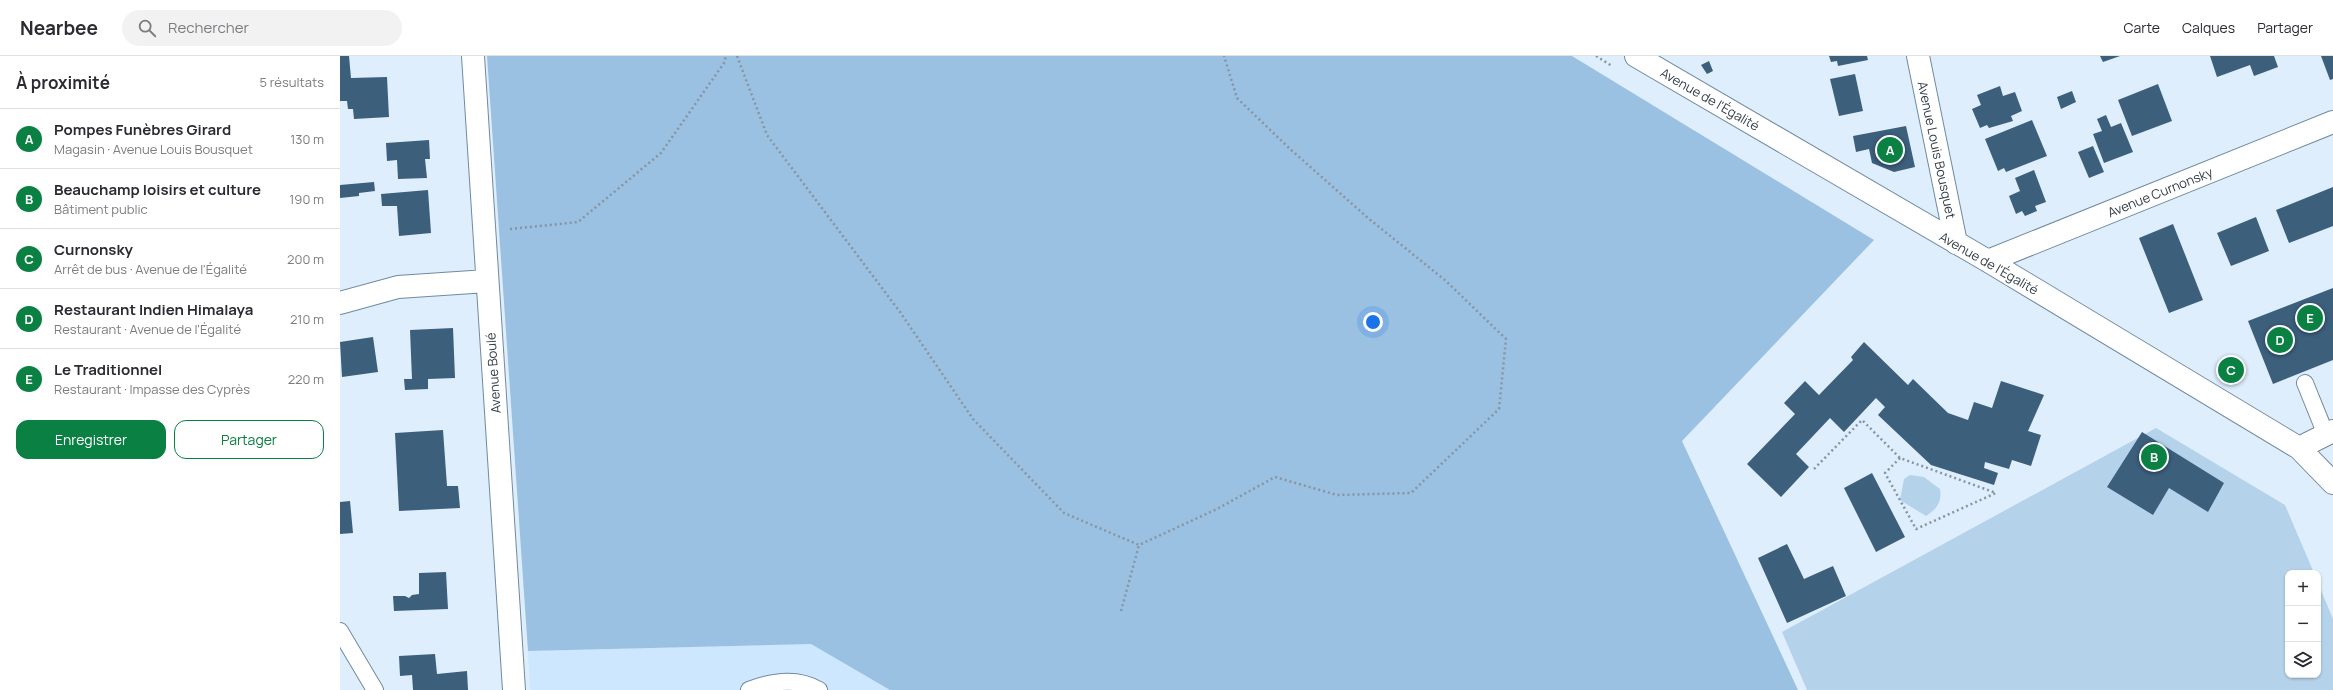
<!DOCTYPE html>
<html lang="fr">
<head>
<meta charset="utf-8">
<style>
	:root { --surface:#fff; --page:#f2f2f3; --text:#2b2b33; --muted:#7c7c81; --line:#e1e1e2; --accent:#0b8043 }
	body { margin:0; font-family:Manrope,sans-serif; background:var(--page); color:var(--text) }
	.controls { position:absolute; right:12px; bottom:12px; display:grid; overflow:hidden; border-radius:8px; box-shadow:0 1px 3px #0004 }
	.controls button { width:36px; height:36px; display:grid; place-items:center; padding:0; border:0; border-bottom:1px solid var(--line); background:var(--surface); color:var(--text); font:20px sans-serif }
	.you { position:absolute; left:1033px; top:266px; width:14px; height:14px; margin:-10px; border:3px solid #fff; border-radius:50%; background:#1a73e8; box-shadow:0 0 0 6px #1a73e833 }
	.badge { display:grid; place-items:center; width:26px; height:26px; border-radius:50%; background:var(--accent); color:#fff; font-size:13px; font-weight:700 }
	.pin { position:absolute; translate:-50% -50%; border:2px solid #fff; box-shadow:0 1px 4px #0006 }
	.list { margin:0; padding:0; list-style:none }
	h2 { display:flex; justify-content:space-between; align-items:center; height:52px; margin:0; padding:0 16px; font-size:17px }
	h2 small { font-size:13px; font-weight:400; color:var(--muted) }
	.list li { display:grid; grid-template-columns:26px 1fr auto; gap:12px; align-items:center; box-sizing:border-box; height:60px; padding:0 16px; border-top:1px solid var(--line) }
	.list b { display:block; font-size:15px; white-space:nowrap }
	.list p { margin:0; font-size:13px; white-space:nowrap; color:var(--muted) }
	.list em { font-size:13px; font-style:normal; color:var(--muted) }
	.actions { display:flex; gap:8px; padding:12px 16px }
	.actions a { flex:1; padding:9px 0; border:1px solid var(--accent); border-radius:12px; text-align:center; font-size:14px; color:var(--accent) }
	.actions .main { background:var(--accent); color:#fff }
	.icon { flex:none; width:22px; height:22px; fill:none; stroke:currentColor; stroke-width:2; stroke-linecap:round; stroke-linejoin:round }
	.map { position:relative; flex:none; width:1993px; height:634px; overflow:hidden }
	header { display:flex; align-items:center; gap:24px; box-sizing:border-box; height:56px; padding:0 20px; background:var(--surface); border-bottom:1px solid var(--line) }
	header strong { font-size:19px }
	nav { display:flex; gap:22px; margin-inline-start:auto; font-size:14px }
	.search { width:280px; height:36px; background:var(--page); display:flex; align-items:center; gap:10px; box-sizing:border-box; padding:0 14px; border-radius:22px; color:var(--muted); font-size:15px }
	main { display:flex }
	aside { flex:1; background:var(--surface) }
	.map>svg:first-child { display:block }
	.built { fill:#cce7ff }
	.green { fill:#b5d2eb }
	.forest { fill:#9bc1e2 }
	.building { fill:#3c5f7c }
	.lines { fill:none; stroke-linecap:round; stroke-linejoin:round }
	.lane-casing { stroke:#708aa0; stroke-width:18 }
	.street-casing { stroke:#708aa0; stroke-width:24 }
	.path { stroke:#8794a1; stroke-width:2.5; stroke-dasharray:2 3; stroke-linecap:butt }
	.lane { stroke:#fff; stroke-width:16 }
	.street { stroke:#fff; stroke-width:22 }
	.labels { text-anchor:middle; dominant-baseline:central; stroke-width:4; stroke-linejoin:round; paint-order:stroke }
	.street-label { font-size:13px; fill:#333e48; stroke:#fff }
</style>
</head>
<body>
<header>
<strong>Nearbee</strong>
<div class="search"><svg class="icon" aria-label="search" viewBox="0 0 24 24"><circle cx="10" cy="10" r="6"/><path d="M15 15l6 6"/></svg>Rechercher</div>
<nav><a>Carte</a><a>Calques</a><a>Partager</a></nav>
</header>
<main>
<aside>
<h2>À proximité<small>5 résultats</small></h2>
<ul class="list">
<li><span class="badge">A</span><div><b>Pompes Funèbres Girard</b><p>Magasin · Avenue Louis Bousquet</p></div><em>130 m</em></li>
<li><span class="badge">B</span><div><b>Beauchamp loisirs et culture</b><p>Bâtiment public</p></div><em>190 m</em></li>
<li><span class="badge">C</span><div><b>Curnonsky</b><p>Arrêt de bus · Avenue de l'Égalité</p></div><em>200 m</em></li>
<li><span class="badge">D</span><div><b>Restaurant Indien Himalaya</b><p>Restaurant · Avenue de l'Égalité</p></div><em>210 m</em></li>
<li><span class="badge">E</span><div><b>Le Traditionnel</b><p>Restaurant · Impasse des Cyprès</p></div><em>220 m</em></li>
</ul>
<div class="actions"><a class="main">Enregistrer</a><a>Partager</a></div>
</aside>
<div class="map">
<svg width="1993" height="634" viewBox="0 0 1993 634">
	<rect width="100%" height="100%" fill="#deeefd"/>
	<path class="built" d="M471 588 550 634H190L188 595Z"/>
	<path class="green" d="M1816 372 1945 449 1974 517H1948V619H1978V527L1993 563V634H1467L1442 576Z
		M1570 419 1584 421 1600 433C1602 446 1597 453 1586 460L1560 444 1564 423Z"/>
	<path class="forest" d="M147 0H1232L1534 184 1342 385 1458 634H550L471 588 188 595Z"/>
	<path class="building" d="M0 0H9L11 22 47 21 49 61 14 63 13 53H8L7 45H0Z
		M1489 0H1527L1528 4 1498 10 1497 5 1491 6Z
		M1760 0H1780L1763 6Z
		M1870 0H1934L1938 11 1914 20 1910 9 1877 21Z
		M1981 0H1993V23L1990 24Z
		M1369 5 1373 15 1367 18 1361 9Z
		M1515 18 1523 55 1499 60 1490 23Z
		M1818 28 1832 65 1792 80 1778 44Z
		M1660 30 1663 40 1675 36 1682 55 1671 60 1673 65 1649 72 1647 69 1640 72 1632 53 1641 49 1637 39Z
		M1732 35 1736 46 1721 53 1717 41Z
		M1766 59 1771 71 1781 67 1793 96 1764 107 1753 78 1762 75 1757 63Z
		M1692 64 1707 100 1666 116 1664 112 1658 115 1645 83Z
		M1566 70 1575 111 1554 116 1532 107 1529 93 1516 96 1513 80Z
		M89 84 90 103H85L87 122 58 123 57 104 47 105 46 87Z
		M1753 90 1764 116 1749 122 1738 96Z
		M1694 114 1706 146 1695 150 1697 155 1685 160 1682 155 1676 158 1669 140 1680 135 1675 122Z
		M34 126 35 135 19 137V140L0 142V129Z
		M1993 131V170L1949 187 1936 154Z
		M88 134 91 177 59 180 57 150H42L41 138Z
		M1916 161 1929 195 1891 210 1877 177Z
		M1833 168 1863 244 1829 257 1799 182Z
		M1993 232V304L1933 328 1908 265Z
		M113 272 115 322 88 323V333L65 334 64 323H72L70 274Z
		M33 281 38 316 2 321 0 286Z
		M1524 286 1568 329 1573 323 1608 357 1628 364 1634 346 1652 352 1661 325 1704 339 1688 375 1701 379 1691 410 1672 404 1669 413 1645 406 1644 412 1658 417 1654 429 1591 409 1538 359 1545 351 1536 342 1504 376 1490 362 1456 398 1469 411 1441 441 1407 408 1455 358 1444 347 1465 325 1479 339 1513 304 1511 301Z
		M103 374 107 430H118L120 452 59 455 55 377Z
		M1802 376 1884 427 1868 456 1829 432 1813 459 1767 431Z
		M1532 417 1565 481 1536 496 1504 432Z
		M10 445 13 477 0 478V446Z
		M1447 488 1464 523 1493 510 1506 540 1447 567 1418 502Z
		M106 516 108 553 54 555 53 540H65L69 542 72 539 79 538V517Z
		M95 598 97 618 127 615 128 634H73L72 619 60 620 59 600Z"/>
	<g class="lines">
		<g class="lane-casing">
			<path id="lane" d="M1965 327 1986 379
				M0 575 35 634
				M409 634C432 625 457 621 479 634"/>
		</g>
		<g class="street-casing">
			<path id="street" d="M133 0 174 634
				M1296 0 1648 205 1959 392 1993 427
				M1578 0 1616 187
				M1648 205 1993 66
				M0 247 58 231 147 225
				M1959 392 1993 375"/>
		</g>
		<path class="path" d="M397 0 427 79 560 256 633 363 724 457 799 489 877 453 935 421 997 439 1071 437 1159 353 1166 283 1106 225 1028 162 949 92 897 42 884 0
			M1256 0 1272 10
			M170 173 238 166 321 97 384 7 386 0
			M1560 402 1545 417 1576 473 1656 437
			M1474 413 1522 364 1560 402 1656 437
			M781 555 799 489"/>
		<use href="#lane" class="lane"/>
		<use href="#street" class="street"/>
	</g>
	<g class="labels">
		<g class="street-label">
			<text transform="translate(1370 43) rotate(30)">Avenue de l'Égalité</text>
			<text transform="translate(1597 94) rotate(78)">Avenue Louis Bousquet</text>
			<text transform="translate(1820 136) rotate(-22)">Avenue Curnonsky</text>
			<text transform="translate(1649 207) rotate(30)">Avenue de l'Égalité</text>
			<text transform="translate(153 317) rotate(-94)">Avenue Boulé</text>
		</g>
	</g>
</svg>
<div class="controls">
<button>+</button>
<button>−</button>
<button><svg class="icon" aria-label="layers" viewBox="0 0 24 24"><path d="M12 4l9 5-9 5-9-5zM3 14l9 5 9-5"/></svg></button>
</div>
<div class="you"></div>
<div class="pin badge" style="left:1550px;top:94px">A</div>
<div class="pin badge" style="left:1814px;top:401px">B</div>
<div class="pin badge" style="left:1891px;top:314px">C</div>
<div class="pin badge" style="left:1940px;top:284px">D</div>
<div class="pin badge" style="left:1970px;top:262px">E</div>
</div>
</main>
</body>
</html>
